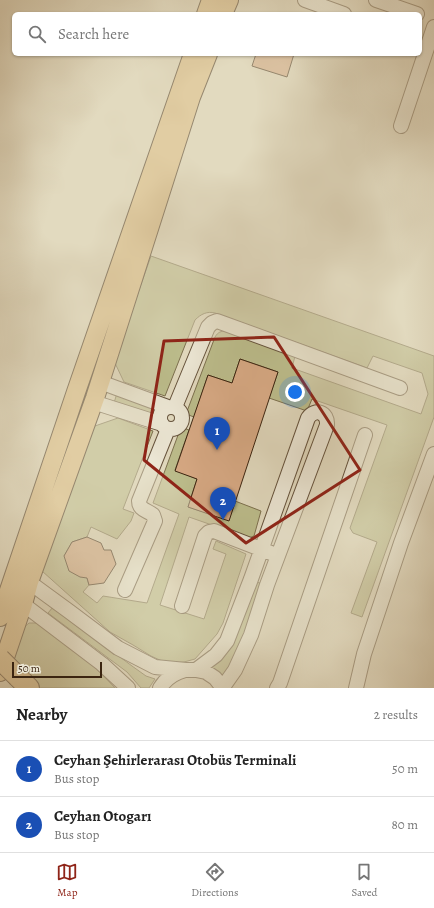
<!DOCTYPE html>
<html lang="en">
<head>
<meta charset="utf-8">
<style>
	:root { --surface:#fff; --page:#f2f2f2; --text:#222; --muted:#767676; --line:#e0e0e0; --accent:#8f2418 }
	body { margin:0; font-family:Alegreya,serif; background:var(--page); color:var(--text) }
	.scale { position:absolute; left:12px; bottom:10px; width:90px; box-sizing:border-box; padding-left:4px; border:2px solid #3b2410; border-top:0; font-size:11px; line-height:14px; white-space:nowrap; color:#3b2410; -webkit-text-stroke:3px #ece7d5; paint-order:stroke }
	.you { position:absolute; left:295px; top:392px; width:14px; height:14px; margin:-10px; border:3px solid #fff; border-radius:50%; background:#1a73e8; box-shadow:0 0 0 6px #1a73e833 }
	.badge { display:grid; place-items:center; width:26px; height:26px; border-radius:50%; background:var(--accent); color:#fff; font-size:13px; font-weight:700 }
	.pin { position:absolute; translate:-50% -33px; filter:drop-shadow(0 1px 2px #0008) }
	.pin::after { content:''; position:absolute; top:21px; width:14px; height:12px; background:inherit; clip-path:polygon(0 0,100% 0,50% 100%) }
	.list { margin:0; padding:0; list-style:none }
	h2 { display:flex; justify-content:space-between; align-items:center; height:52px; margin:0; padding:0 16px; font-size:17px }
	h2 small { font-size:13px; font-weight:400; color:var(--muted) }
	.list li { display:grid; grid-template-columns:26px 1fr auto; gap:12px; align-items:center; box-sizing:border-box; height:56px; padding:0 16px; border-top:1px solid var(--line) }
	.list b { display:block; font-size:15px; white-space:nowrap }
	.list p { margin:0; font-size:13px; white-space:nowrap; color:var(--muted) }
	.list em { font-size:13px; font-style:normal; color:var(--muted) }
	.icon { flex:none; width:22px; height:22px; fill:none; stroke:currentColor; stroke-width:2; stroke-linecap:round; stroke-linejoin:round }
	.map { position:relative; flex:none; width:434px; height:688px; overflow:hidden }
	.search { position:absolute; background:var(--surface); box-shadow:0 1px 3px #0004; left:12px; right:12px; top:12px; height:44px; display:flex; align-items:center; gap:10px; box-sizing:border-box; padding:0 14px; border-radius:6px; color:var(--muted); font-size:15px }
	.sheet { height:164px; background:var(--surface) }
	nav { display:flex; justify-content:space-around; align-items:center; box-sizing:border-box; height:56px; border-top:1px solid var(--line); background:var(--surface); font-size:11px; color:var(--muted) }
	nav a { display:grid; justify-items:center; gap:2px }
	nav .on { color:var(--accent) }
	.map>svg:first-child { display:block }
	.green { fill:#bcbd8c; stroke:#7c704e }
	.building { fill:#d7a984; stroke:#3b2410 }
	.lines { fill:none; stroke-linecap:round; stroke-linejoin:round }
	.minor-casing { stroke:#65523c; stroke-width:16 }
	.major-casing { stroke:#3b2410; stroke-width:20 }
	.highway-casing { stroke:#3b2410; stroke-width:22 }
	.minor { stroke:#ece7d5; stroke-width:14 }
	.major { stroke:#e1bd80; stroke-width:18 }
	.highway { stroke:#e1bd80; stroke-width:20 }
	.highway-bridge-casing { stroke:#3b2410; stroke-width:22; stroke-linecap:butt }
	.highway-bridge { stroke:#e1bd80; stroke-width:20 }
	.marked { fill:none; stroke:#8f2418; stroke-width:3; stroke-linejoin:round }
</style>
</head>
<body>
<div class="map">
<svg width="434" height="688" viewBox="0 0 434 688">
	<rect width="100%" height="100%" fill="#e2dabf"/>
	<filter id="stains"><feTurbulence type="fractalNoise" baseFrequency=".005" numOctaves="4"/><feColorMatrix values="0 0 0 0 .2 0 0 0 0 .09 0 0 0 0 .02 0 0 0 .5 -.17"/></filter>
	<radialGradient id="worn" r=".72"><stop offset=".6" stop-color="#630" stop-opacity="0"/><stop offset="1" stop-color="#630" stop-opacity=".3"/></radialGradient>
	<path class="green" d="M151 256 434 356V417L362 617 351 613 377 542 353 533 350 528 387 425 312 399 307 411 269 398 278 372 240 359 232 383 208 375 194 417 186 414 215 337C218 332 221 331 226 331L295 356 292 368 421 414 428 394 422 373 373 356 367 368 215 313C207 311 201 314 195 320L165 396 124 382 114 361Z
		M117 393 159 408 155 418 114 403Z
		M118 418 153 431 123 509 134 513 131 521 117 539 91 527 87 537 72 542 64 556 87 578 89 585 83 592 97 603 103 596 147 603 179 514 153 503 181 427 189 430 175 470 197 479 188 507 229 520 235 501 261 511 254 536 249 538 189 517 160 605 204 619 226 554 213 549 216 541 246 554 223 623 217 634 195 659 184 662 174 663 162 661 151 656 133 645 110 632 42 571 92 427Z
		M256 582 260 583 251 625 222 680 208 670Z
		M53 607 132 666 146 676 155 679 149 688H141L127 672 48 613Z
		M29 623H39L98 670 115 688H40L11 661 22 629Z"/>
	<path class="building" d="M256 54H294L287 77 252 66Z
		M240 359 278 372 229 521 188 507 197 479 175 471 208 375 232 383Z
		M87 537 101 543 104 550H111L116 564 104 583 89 585 87 578 80 577 69 571 64 556 72 542Z"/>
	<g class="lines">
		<g class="minor-casing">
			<path id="minor" d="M305 0 344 14
				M376 0 417 14
				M401 126 434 27
				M100 382 168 407
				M93 402 162 424
				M160 418a11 11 0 1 1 22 0a11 11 0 1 1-22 0Z
				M175 407 208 327 212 323 217 321 400 388
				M29 582 70 612 118 648 155 667 186 670H196L206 672 215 678 223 688
				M125 590 155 521 153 515C147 510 139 510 139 501L168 429
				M23 604 102 664 128 688
				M182 606 205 536 209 532 214 531 271 553
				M196 670 216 655 227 641 251 579 308 418C315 408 328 412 327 425L267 585 251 635 235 670 223 687
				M160 688C166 678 174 673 185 670
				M277 688 280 683 365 435
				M356 688 364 654 401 543 434 454"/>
		</g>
		<g class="major-casing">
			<path id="major" d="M206 14 211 0
				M223 14 229 0
				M0 617 76 392 193 54
				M0 672 23 604 29 582 95 398 191 97 208 54"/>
		</g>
		<g class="highway-casing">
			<path id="highway" d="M18 677 29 688"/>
		</g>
		<use href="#minor" class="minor"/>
		<use href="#major" class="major"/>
		<use href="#highway" class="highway"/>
		<g class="highway-bridge-casing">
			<path id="highway-bridge" d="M0 659 18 677"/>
		</g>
		<use href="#highway-bridge" class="highway-bridge"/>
	</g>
	<path d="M0 0H434V688H0ZM274 337 360 470 246 543 144 460 164 341Z" fill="#e2dabf" fill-opacity=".55" fill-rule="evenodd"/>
	<path class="marked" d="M274 337 360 470 246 543 144 460 164 341Z"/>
	<rect width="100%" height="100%" filter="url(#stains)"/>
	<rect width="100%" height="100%" fill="url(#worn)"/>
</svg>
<div class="scale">50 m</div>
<div class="you"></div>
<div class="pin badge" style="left:217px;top:450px;background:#1a4fb4">1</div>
<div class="pin badge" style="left:223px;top:520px;background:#1a4fb4">2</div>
<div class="search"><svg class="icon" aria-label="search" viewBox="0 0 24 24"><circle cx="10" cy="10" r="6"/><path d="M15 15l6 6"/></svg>Search here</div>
</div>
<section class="sheet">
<h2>Nearby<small>2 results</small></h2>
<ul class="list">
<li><span class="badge" style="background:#1a4fb4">1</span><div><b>Ceyhan Şehirlerarası Otobüs Terminali</b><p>Bus stop</p></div><em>50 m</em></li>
<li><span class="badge" style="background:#1a4fb4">2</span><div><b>Ceyhan Otogarı</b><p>Bus stop</p></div><em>80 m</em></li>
</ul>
</section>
<nav>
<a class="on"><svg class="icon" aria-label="map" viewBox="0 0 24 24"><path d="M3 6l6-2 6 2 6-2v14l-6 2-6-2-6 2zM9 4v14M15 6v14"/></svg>Map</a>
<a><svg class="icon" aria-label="directions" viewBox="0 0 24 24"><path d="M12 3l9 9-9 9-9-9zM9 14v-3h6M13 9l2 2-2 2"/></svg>Directions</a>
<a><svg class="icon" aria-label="saved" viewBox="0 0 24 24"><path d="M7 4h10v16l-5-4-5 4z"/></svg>Saved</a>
</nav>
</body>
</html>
